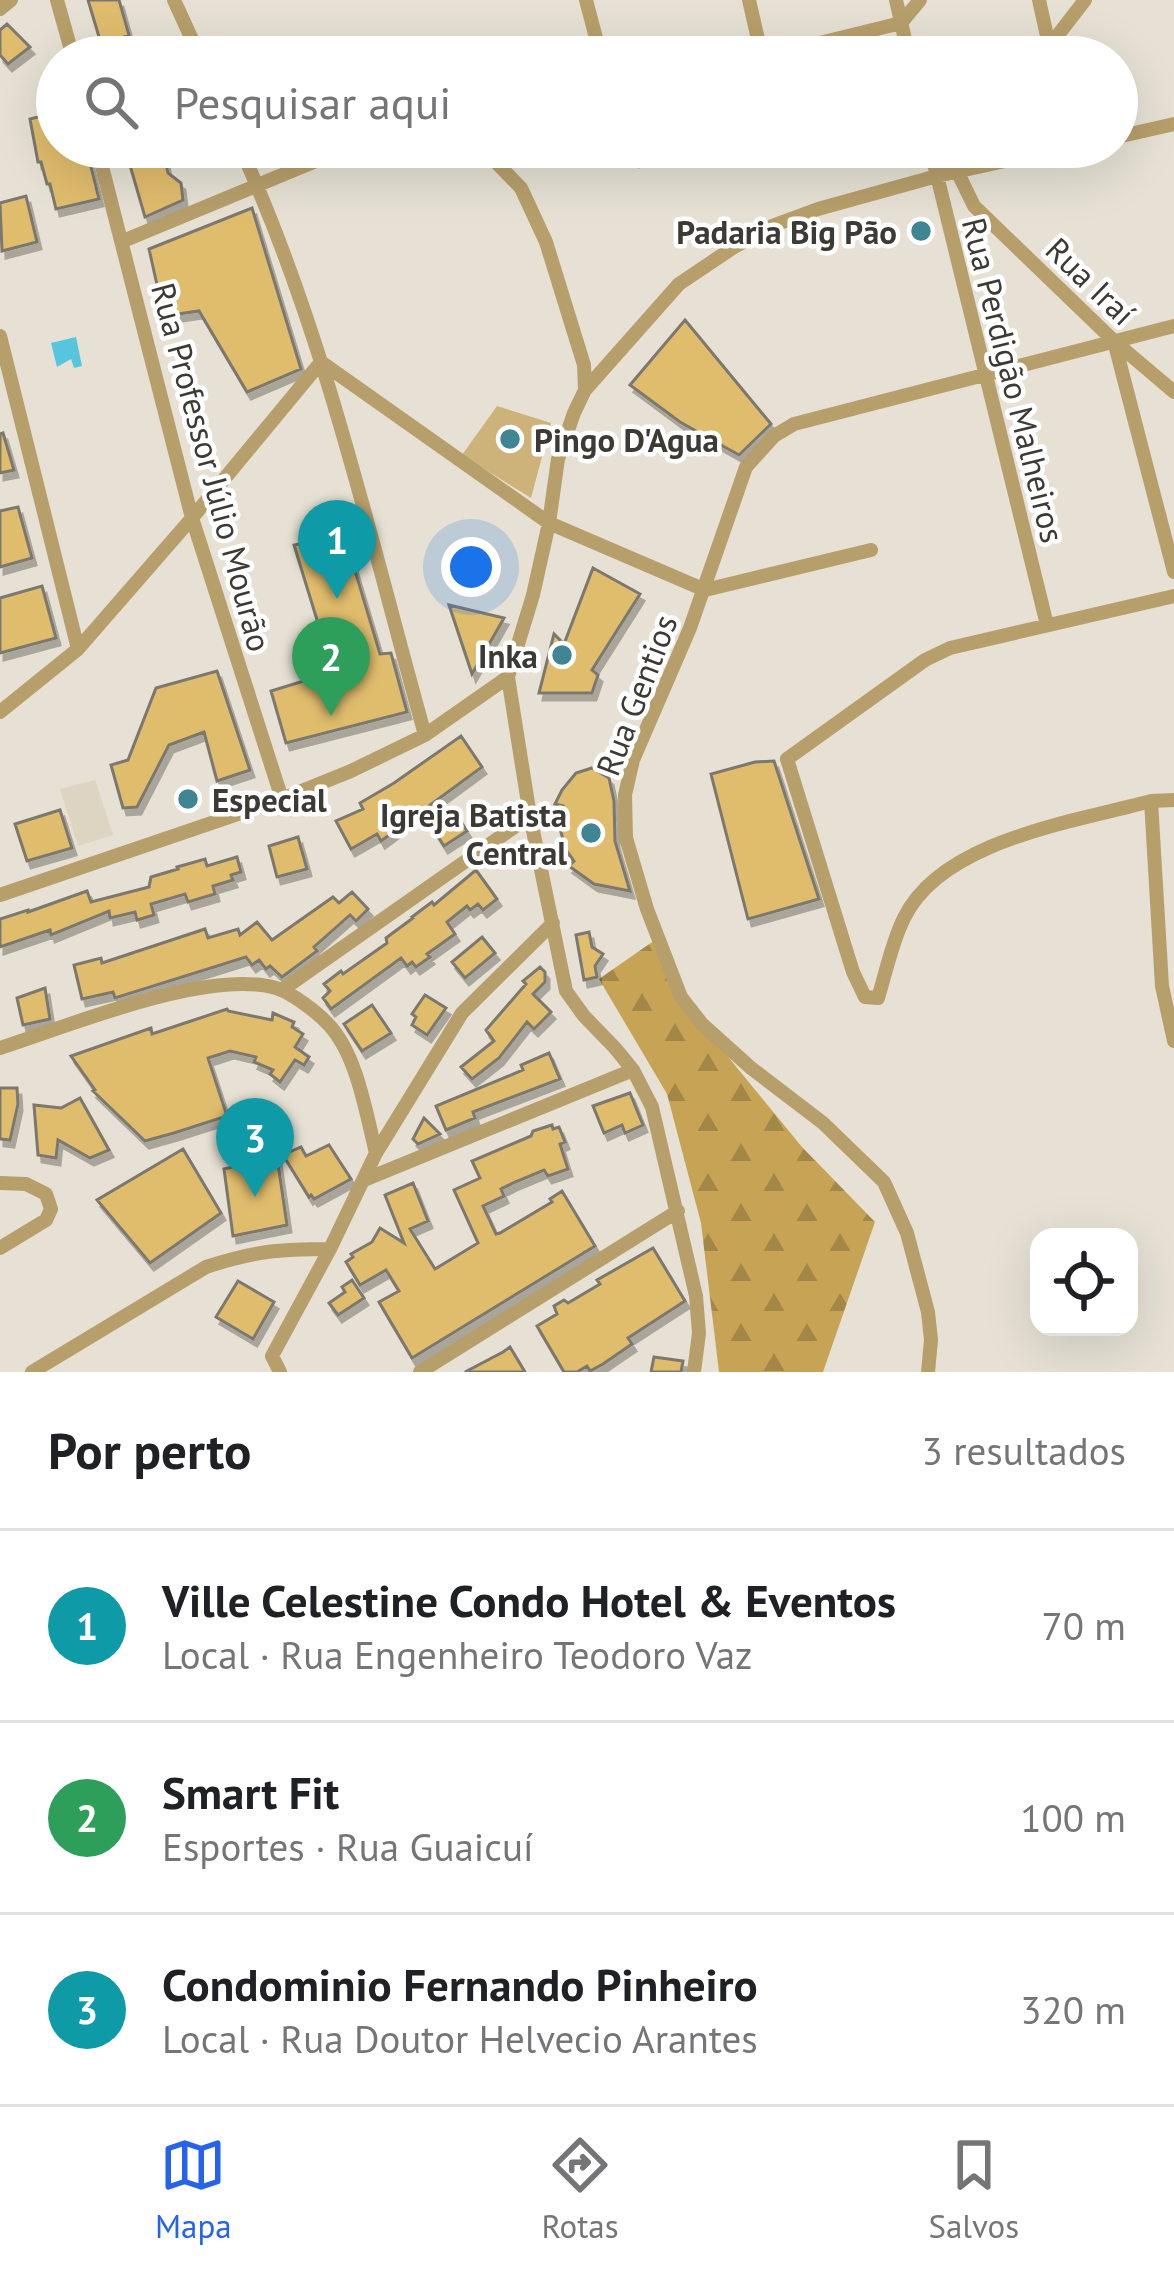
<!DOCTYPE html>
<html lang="pt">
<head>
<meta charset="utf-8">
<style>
	:root { --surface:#fff; --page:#f6f6f6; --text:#202124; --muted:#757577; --line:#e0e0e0; --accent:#2563eb }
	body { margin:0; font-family:"PT Sans",sans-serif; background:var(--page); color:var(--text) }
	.controls { position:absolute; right:36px; bottom:36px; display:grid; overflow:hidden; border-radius:24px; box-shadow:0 12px 48px #0002 }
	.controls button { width:108px; height:108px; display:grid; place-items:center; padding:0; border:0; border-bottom:3px solid var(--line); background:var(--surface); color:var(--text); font:60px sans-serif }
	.you { position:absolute; left:471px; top:567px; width:42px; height:42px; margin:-30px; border:9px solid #fff; border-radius:50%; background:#1a73e8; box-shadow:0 0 0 18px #1a73e833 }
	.badge { display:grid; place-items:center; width:78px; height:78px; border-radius:50%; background:var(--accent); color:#fff; font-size:39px; font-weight:700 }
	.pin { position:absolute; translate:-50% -99px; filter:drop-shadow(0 3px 6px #0008) }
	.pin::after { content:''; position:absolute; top:63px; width:42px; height:36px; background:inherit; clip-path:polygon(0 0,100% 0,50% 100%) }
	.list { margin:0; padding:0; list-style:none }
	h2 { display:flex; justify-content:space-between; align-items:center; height:156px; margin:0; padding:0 48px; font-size:51px }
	h2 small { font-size:39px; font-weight:400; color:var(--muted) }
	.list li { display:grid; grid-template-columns:78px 1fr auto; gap:36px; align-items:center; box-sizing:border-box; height:192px; padding:0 48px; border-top:3px solid var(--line) }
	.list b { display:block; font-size:45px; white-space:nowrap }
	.list p { margin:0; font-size:39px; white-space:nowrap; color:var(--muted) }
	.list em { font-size:39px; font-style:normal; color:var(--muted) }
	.icon { flex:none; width:66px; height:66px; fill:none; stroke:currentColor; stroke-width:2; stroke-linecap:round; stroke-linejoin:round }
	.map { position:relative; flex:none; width:1174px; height:1372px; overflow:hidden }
	.search { position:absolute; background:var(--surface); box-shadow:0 12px 48px #0002; left:36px; right:36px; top:36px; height:132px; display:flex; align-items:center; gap:30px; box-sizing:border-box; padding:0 42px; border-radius:66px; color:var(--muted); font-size:45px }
	.sheet { height:732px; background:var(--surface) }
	nav { display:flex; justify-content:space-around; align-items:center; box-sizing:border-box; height:168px; border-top:3px solid var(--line); background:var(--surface); font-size:33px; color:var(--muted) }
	nav a { display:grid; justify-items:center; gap:6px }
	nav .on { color:var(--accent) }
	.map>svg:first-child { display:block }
	.built { fill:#ddd4c1 }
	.grass { fill:#cdb37a }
	.forest { fill:url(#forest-firs) }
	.water { fill:url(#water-ripples) }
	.building { fill:#e0bc6d; stroke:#7d786d; stroke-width:3; filter:url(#shadow) }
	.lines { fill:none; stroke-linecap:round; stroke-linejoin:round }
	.minor { stroke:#b79f6b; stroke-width:14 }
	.poi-dot { fill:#408592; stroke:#fff; stroke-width:4.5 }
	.labels { text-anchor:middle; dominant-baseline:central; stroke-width:9; stroke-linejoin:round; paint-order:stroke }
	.poi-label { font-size:33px; font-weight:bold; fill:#3c3a35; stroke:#fff; text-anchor:end }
	.street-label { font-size:33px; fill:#3c3a35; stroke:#fff }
</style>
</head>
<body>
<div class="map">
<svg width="1174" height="1372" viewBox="0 0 1174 1372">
	<defs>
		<pattern id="forest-firs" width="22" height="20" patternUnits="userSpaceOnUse" patternTransform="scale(3)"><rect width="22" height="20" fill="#c7a455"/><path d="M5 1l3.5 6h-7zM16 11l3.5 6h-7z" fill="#a38747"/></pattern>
		<pattern id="water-ripples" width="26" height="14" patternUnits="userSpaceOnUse" patternTransform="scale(3)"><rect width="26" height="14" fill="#55c6dd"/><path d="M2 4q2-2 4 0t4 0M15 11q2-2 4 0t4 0" fill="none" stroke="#48a2b4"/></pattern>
		<filter id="shadow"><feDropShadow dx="4" dy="7" stdDeviation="0" flood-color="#0004"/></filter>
	</defs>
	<rect width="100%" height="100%" fill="#e6e1d4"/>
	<path class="built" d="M95 780 113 835 78 846 60 789Z"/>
	<path class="grass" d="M497 406 551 423 531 498 462 455Z"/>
	<path class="forest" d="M655 940 684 1003 802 1147 875 1222 823 1372H719L701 1223 667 1094 599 979Z"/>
	<path class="water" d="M76 337 82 366 74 368 71 359 57 367 51 343Z"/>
	<path class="building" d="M88 0H119L129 35 124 37 130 57H105Z
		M7 24 30 47 8 64 0 55V30Z
		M57 112V147H86L99 199 56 209 50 184H47L41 162H38L30 119Z
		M134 147H162L168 173 181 183 183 200 145 217 127 155 135 153Z
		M632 147H672V151L635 160Z
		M26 196 37 242 2 251 0 203Z
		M252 208 301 369 247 392 199 311 164 316 149 249Z
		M685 320 771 424 739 455 680 422 630 385Z
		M3 433 14 470 0 473V434Z
		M18 507 32 558 0 567V511Z
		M344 534 380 654 391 653 407 712 286 743 271 691 333 672 294 545Z
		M593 568 640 594 592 670 598 675 592 693H539L554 634 564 644Z
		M42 586 56 638 0 653V598Z
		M449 605 504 618 472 674Z
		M217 671 250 770 217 781 204 732 169 745 137 807 123 808 111 765 128 760 156 688Z
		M461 736 482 767 381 841 377 834 351 849 336 821 363 809 360 803 394 783Z
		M774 761 819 899 748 919 711 774 755 762Z
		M592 768 609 778 614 801 615 841 630 891 594 884 569 866 574 861 566 850 560 829 563 806 555 804 562 790 576 773Z
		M60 810 72 848 27 861 15 824Z
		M456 814 467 831 444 846 433 829Z
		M298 837 307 869 277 877 269 846Z
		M237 857 241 872 231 875 233 880 213 886 215 894 188 902 185 894 151 904 154 915 137 920 135 912 110 918 109 911 51 935 50 930 0 947V919L28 910V912L87 891 91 902 149 887 151 877 178 869 177 867 205 859 207 866Z
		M476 870 497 899 483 910 478 904 470 910 467 906 447 922 455 934 427 954 430 957 416 967 412 962 407 966 401 958 331 1009 323 998 330 991 324 984 341 971 343 974 387 943 386 938 413 918 412 917 432 902 434 905Z
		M352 892 368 909 356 921 350 915 314 947 317 951 282 977 270 966 266 969 259 960 252 965 246 957 115 998 113 992 82 999 74 965 101 958 102 963 205 929 208 938 238 929 240 935 257 922 272 940 333 897 339 903Z
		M589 932 592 947 603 954 595 966 597 977 584 980 576 935Z
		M482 937 495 953 465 978 452 962Z
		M540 967 545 972V982L533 994 551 1012 534 1029 527 1022 499 1058 472 1079 461 1067 494 1041 486 1030 526 984 523 981Z
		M45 988 50 1019 23 1025 17 998Z
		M425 995 446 1008 427 1035 412 1025 416 1017 412 1014Z
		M372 1005 391 1033 362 1051 344 1024Z
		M227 1009 228 1011 272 1020 273 1013 294 1022 292 1027 303 1034 295 1047 309 1057 304 1065 295 1060 280 1082 270 1074 273 1070 254 1062 256 1057 230 1051 208 1058 227 1116 174 1133 145 1141 93 1091 95 1090 71 1056 151 1028 152 1034Z
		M549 1053 560 1079 473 1112 475 1118 446 1130 436 1106 523 1070 521 1065Z
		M0 1088H17L18 1104 10 1140 0 1139Z
		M630 1093 643 1125 625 1133 622 1125 604 1133 593 1106Z
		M80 1098 109 1150 90 1158 58 1140 56 1158 38 1155 34 1105 61 1108Z
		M424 1118 440 1134 418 1144 413 1139Z
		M552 1125 553 1129 559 1127 565 1142 560 1144 568 1169 548 1176 544 1170 515 1182 501 1189 504 1196 483 1206 496 1234 500 1233 552 1202 550 1199 562 1191 595 1246 412 1358 379 1302 399 1291 386 1270 360 1285 346 1262 353 1257 351 1254 372 1242 380 1228 404 1243 385 1195 413 1183 428 1221 410 1229 435 1269 478 1243 454 1190 480 1178 472 1161 531 1136 533 1131Z
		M329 1145 351 1179 314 1199 311 1195 309 1197 283 1155 301 1147 306 1156Z
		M183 1149 221 1213 150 1263 97 1200Z
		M277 1157 287 1225 233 1236 224 1169Z
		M653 1248 685 1301 628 1338 632 1344 603 1364 590 1371 587 1366 577 1372H564L537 1326 557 1314 554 1306 564 1300 568 1303 600 1284 597 1280Z
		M352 1280 364 1298 338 1315 329 1303 345 1292 342 1287Z
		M238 1281 274 1302 253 1339 216 1317Z
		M510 1347 525 1372H465L503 1352Z
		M654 1357 683 1361 681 1372H651Z"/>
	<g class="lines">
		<path class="minor" d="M57 0 73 57
			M174 0 200 57
			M586 0 601 57
			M749 0 762 57
			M896 0 909 57
			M1039 0 1049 45
			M0 9 11 0
			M763 57 901 23 920 0
			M1041 57 1085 0
			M1117 137 1174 124
			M97 147 192 518 282 799
			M240 147C325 334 370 538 425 735
			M453 147 492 158 521 188 546 242 584 365 585 390
			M930 147 1047 625
			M957 171 974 206 1114 341 1174 392
			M957 171 974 147
			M123 241 323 158 357 147
			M0 336 78 649
			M1114 341 1174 572
			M321 362 549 523 705 590 871 550
			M1174 596 950 648 925 660 787 759 853 972 865 997 878 998C886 972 892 942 904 918 942 840 1074 822 1151 801L1174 800
			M508 677 530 816 566 991 584 1016 615 1048 633 1070 652 1107 696 1296 699 1333 694 1372
			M0 712 78 649 192 518 321 362
			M1151 801 1162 986 1174 1041
			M0 895 282 799 351 771 425 735 508 677 533 595 549 523 558 459 574 413 585 390 679 284 734 247 772 226 818 209 937 176 1069 147
			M282 990 530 816
			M0 1048C69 1026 208 968 276 988 292 993 317 1012 329 1025 357 1055 366 1113 376 1153
			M364 1180 633 1070
			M0 1183 26 1184 46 1194 51 1209 46 1220 0 1248
			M32 1372 206 1267C254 1251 280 1249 330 1249
			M280 1372 272 1356 330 1249 376 1153 462 1013 553 923
			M420 1372 678 1211
			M928 1372 931 1340 928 1312 907 1233 884 1182 823 1123 751 1068 702 1024 681 997 647 909 626 838 625 795 633 760 690 628 746 467 774 436 794 424 1174 326"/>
	</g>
	<g class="poi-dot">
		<circle cx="921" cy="231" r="12"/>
		<circle cx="510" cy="439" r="12"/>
		<circle cx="562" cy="655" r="12"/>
		<circle cx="188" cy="799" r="12"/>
		<circle cx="591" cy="833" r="12"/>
	</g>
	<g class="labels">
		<g class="poi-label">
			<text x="897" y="231">Padaria Big Pão</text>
			<text x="534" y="439" text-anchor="start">Pingo D'Agua</text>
			<text x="538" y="655">Inka</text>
			<text x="212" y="799" text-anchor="start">Especial</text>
			<text x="567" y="814">Igreja Batista<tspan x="567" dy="38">Central</tspan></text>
		</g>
		<g class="street-label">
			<text transform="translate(1091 281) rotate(44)">Rua Iraí</text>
			<text transform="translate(1014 380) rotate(76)">Rua Perdigão Malheiros</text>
			<text transform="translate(212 467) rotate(75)">Rua Professor Júlio Mourão</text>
			<text transform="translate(636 695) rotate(-69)">Rua Gentios</text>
		</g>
	</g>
</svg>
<div class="controls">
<button><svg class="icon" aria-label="locate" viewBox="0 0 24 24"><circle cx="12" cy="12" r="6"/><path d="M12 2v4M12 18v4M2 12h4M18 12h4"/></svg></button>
</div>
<div class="you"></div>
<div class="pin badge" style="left:337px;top:599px;background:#0f9aa8">1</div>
<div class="pin badge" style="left:331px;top:716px;background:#2e9e5b">2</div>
<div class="pin badge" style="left:255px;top:1197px;background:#0f9aa8">3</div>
<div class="search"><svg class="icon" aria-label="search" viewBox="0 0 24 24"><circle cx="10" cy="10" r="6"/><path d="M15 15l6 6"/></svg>Pesquisar aqui</div>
</div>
<section class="sheet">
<h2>Por perto<small>3 resultados</small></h2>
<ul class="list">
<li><span class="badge" style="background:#0f9aa8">1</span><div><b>Ville Celestine Condo Hotel &amp; Eventos</b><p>Local · Rua Engenheiro Teodoro Vaz</p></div><em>70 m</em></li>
<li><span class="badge" style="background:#2e9e5b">2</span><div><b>Smart Fit</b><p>Esportes · Rua Guaicuí</p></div><em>100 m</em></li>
<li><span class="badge" style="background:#0f9aa8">3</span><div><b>Condominio Fernando Pinheiro</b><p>Local · Rua Doutor Helvecio Arantes</p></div><em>320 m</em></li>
</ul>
</section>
<nav>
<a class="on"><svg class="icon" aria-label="map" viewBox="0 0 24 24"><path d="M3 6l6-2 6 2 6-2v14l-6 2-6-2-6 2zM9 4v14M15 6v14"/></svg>Mapa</a>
<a><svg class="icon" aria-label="directions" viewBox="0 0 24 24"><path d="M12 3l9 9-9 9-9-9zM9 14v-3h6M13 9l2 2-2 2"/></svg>Rotas</a>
<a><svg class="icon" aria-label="saved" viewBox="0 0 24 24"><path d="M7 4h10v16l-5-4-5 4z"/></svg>Salvos</a>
</nav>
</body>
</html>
